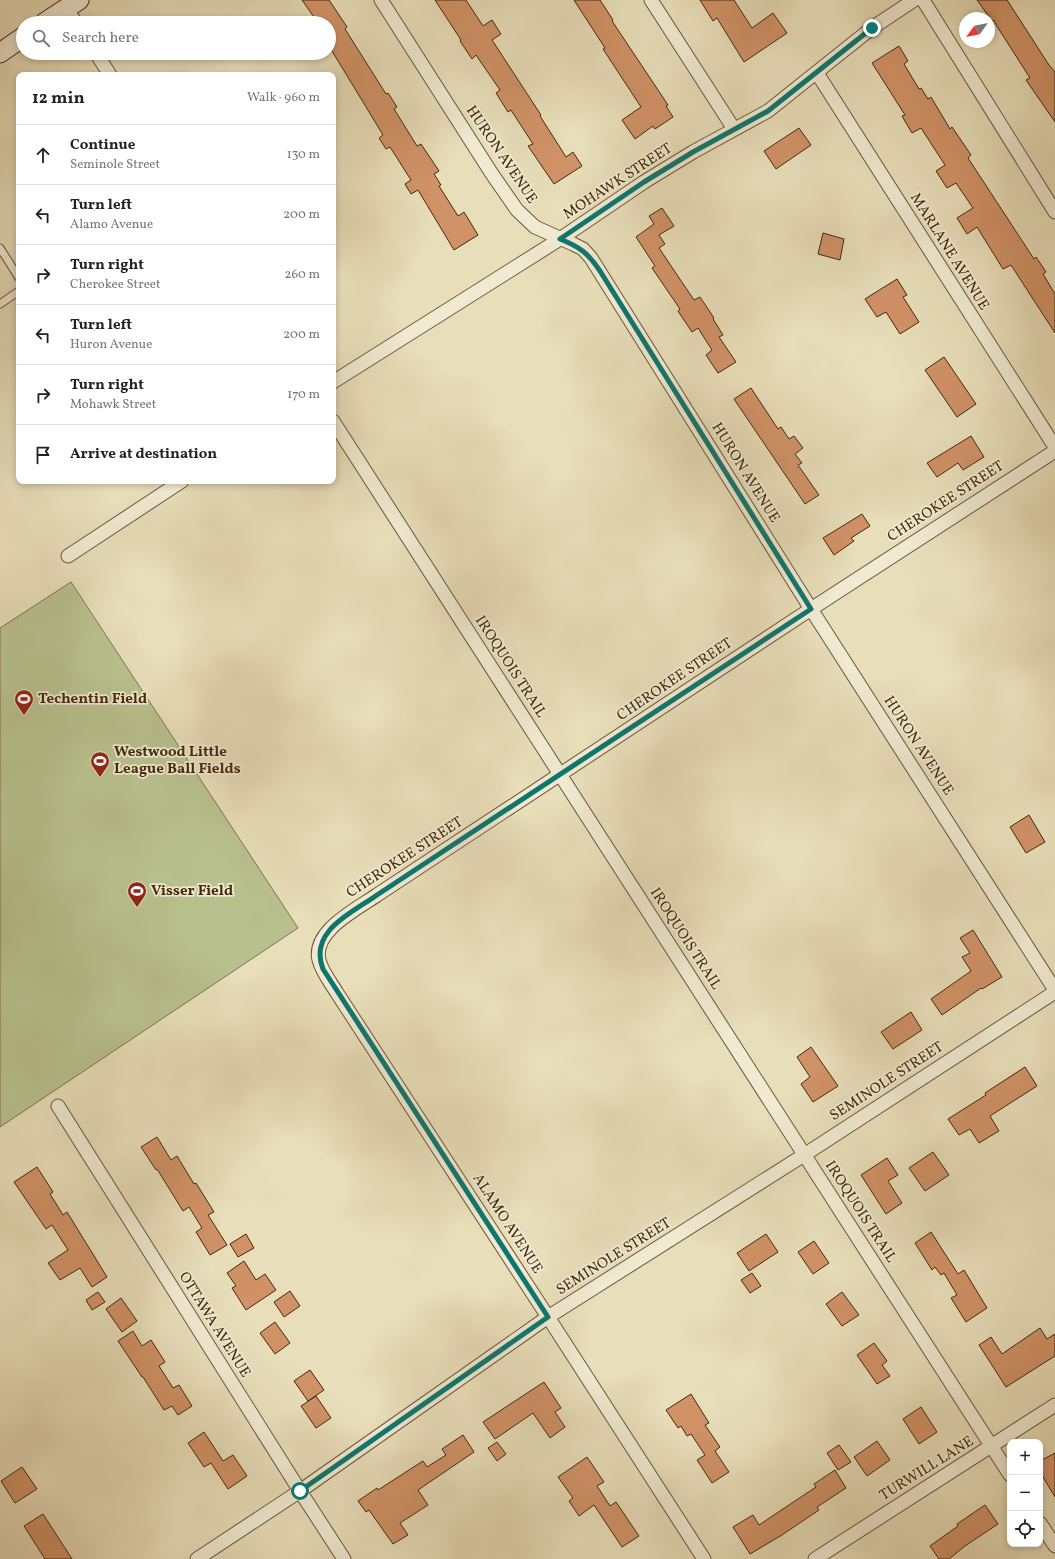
<!DOCTYPE html>
<html lang="en">
<head>
<meta charset="utf-8">
<style>
	:root { --surface:#fff; --page:#f6f6f6; --text:#222; --muted:#767676; --line:#e0e0e0 }
	body { margin:0; font-family:Vollkorn,serif; background:var(--page); color:var(--text) }
	.controls { position:absolute; right:12px; bottom:12px; display:grid; overflow:hidden; border-radius:8px; box-shadow:0 2px 6px #0003 }
	.controls button { width:36px; height:36px; display:grid; place-items:center; padding:0; border:0; border-bottom:1px solid var(--line); background:var(--surface); color:var(--text); font:20px sans-serif }
	.compass { position:absolute; left:959px; top:12px; width:36px; height:36px; border-radius:50%; background:var(--surface); box-shadow:0 2px 6px #0003; rotate:237deg }
	.stop { position:absolute; width:12px; height:12px; margin:-9px; border:3px solid #0f766e; border-radius:50%; background:#fff }
	.stop.end { background:#0f766e; border-color:#fff; box-shadow:0 1px 4px #0008 }
	.list { margin:0; padding:0; list-style:none }
	h2 { display:flex; justify-content:space-between; align-items:center; height:52px; margin:0; padding:0 16px; font-size:17px }
	h2 small { font-size:13px; font-weight:400; color:var(--muted) }
	.list li { display:grid; grid-template-columns:26px 1fr auto; gap:12px; align-items:center; box-sizing:border-box; height:60px; padding:0 16px; border-top:1px solid var(--line) }
	.list b { display:block; font-size:15px; white-space:nowrap }
	.list p { margin:0; font-size:13px; white-space:nowrap; color:var(--muted) }
	.list em { font-size:13px; font-style:normal; color:var(--muted) }
	.icon { flex:none; width:22px; height:22px; fill:none; stroke:currentColor; stroke-width:2; stroke-linecap:round; stroke-linejoin:round }
	.map { position:relative; flex:none; width:1055px; height:1559px; overflow:hidden }
	.search { position:absolute; background:var(--surface); box-shadow:0 2px 6px #0003; left:16px; top:16px; width:320px; height:44px; display:flex; align-items:center; gap:10px; box-sizing:border-box; padding:0 14px; border-radius:22px; color:var(--muted); font-size:15px }
	.panel { position:absolute; background:var(--surface); box-shadow:0 2px 6px #0003; left:16px; top:72px; width:320px; height:412px; border-radius:8px }
	.map>svg:first-child { display:block }
	.green { fill:#b8c18e; stroke:#7e754c }
	.building { fill:#d09266; stroke:#43290a }
	.lines { fill:none; stroke-linecap:round; stroke-linejoin:round }
	.lane-casing { stroke:#6c5636; stroke-width:9 }
	.street-casing { stroke:#6c5636; stroke-width:15 }
	.secondary-casing { stroke:#43290a; stroke-width:21 }
	.lane { stroke:#f0ead2; stroke-width:7 }
	.street { stroke:#f0ead2; stroke-width:13 }
	.secondary { stroke:#f0ead2; stroke-width:19 }
	.route { stroke:#0f766e; stroke-width:5 }
	.labels { text-anchor:middle; dominant-baseline:central; stroke-width:3.5; stroke-linejoin:round; paint-order:stroke }
	.street-label { font-size:15px; fill:#43290a; stroke:#f0ead2 }
	.poi-label { font-size:15px; font-weight:bold; fill:#43290a; stroke:#f0ead2; text-anchor:start }
</style>
</head>
<body>
<div class="map">
<svg width="1055" height="1559" viewBox="0 0 1055 1559">
	<rect width="100%" height="100%" fill="#e8deba"/>
	<filter id="stains"><feTurbulence type="fractalNoise" baseFrequency=".005" numOctaves="4"/><feColorMatrix values="0 0 0 0 .2 0 0 0 0 .09 0 0 0 0 .02 0 0 0 .5 -.17"/></filter>
	<radialGradient id="worn" r=".72"><stop offset=".6" stop-color="#630" stop-opacity="0"/><stop offset="1" stop-color="#630" stop-opacity=".3"/></radialGradient>
	<path class="green" d="M71 582 298 928 0 1127V628Z"/>
	<path class="building" d="M302 0H329L347 27 345 29 386 94 388 93 397 107 394 109 417 146 421 144 439 171 434 174 441 185 439 186 458 216 464 212 478 235 454 250 418 190 411 194 405 184 411 180 390 147 386 149 379 138 383 135 329 46V23H318Z
		M435 0H466L483 26 492 20 501 34 492 40 541 115 540 116 566 157 573 152 582 166 554 184 528 146 533 144 511 110 508 112 496 93 500 90 476 55 472 59 460 41 461 40Z
		M574 0H600L613 20 612 21 668 105 666 106 673 117 655 129 653 126 635 139 622 120 641 107 603 49 605 48Z
		M700 0H734L752 28 773 13 787 33 744 62 717 18 713 21Z
		M977 0H1007L1049 65 1055 72V122L1026 80 1030 78 993 20 992 21Z
		M899 46 908 61 904 64 919 89 921 88 928 99 931 97 950 129 952 127 971 155 968 158 1034 259 1036 257 1046 272 1043 274 1055 294V333L1011 265 1003 269 977 227 967 234 957 218 973 208 956 183 947 188 936 171 945 165 921 128 912 133 902 116 905 115 872 63Z
		M799 128 811 145 776 169 764 151Z
		M662 208 674 226 659 235 665 244 659 248 694 300 700 297 714 318 713 319 723 335 719 337 736 362 718 373 706 355 712 350 698 328 692 332 678 311 680 309 652 268 655 266 636 237 654 224 649 216Z
		M823 233 844 239 840 260 818 254Z
		M897 279 907 295 903 297 919 322 900 334 886 312 877 317 865 299Z
		M944 357 976 404 957 417 925 370Z
		M751 388 778 429 781 427 789 439 794 436 803 448 795 454 802 463 798 465 819 495 805 504 734 399Z
		M971 436 984 457 963 470 958 463 937 477 927 463Z
		M862 514 870 526 851 538 854 541 834 555 823 538Z
		M1029 815 1045 842 1026 853 1010 827Z
		M973 930 1002 977 982 989 981 988 942 1015 931 999 971 971 962 957 970 953 960 938Z
		M911 1012 922 1030 893 1049 881 1032Z
		M811 1047 838 1086 813 1102 801 1084 810 1077 797 1057Z
		M1025 1067 1037 1086 990 1116 999 1131 979 1143 970 1129 959 1135 948 1119 986 1095 985 1093Z
		M157 1137 171 1160 177 1156 194 1184 196 1183 214 1212 208 1215 227 1245 210 1255 196 1232 202 1228 189 1207 183 1211 157 1169 156 1170 141 1147Z
		M933 1152 949 1175 925 1191 909 1168Z
		M887 1158 898 1175 888 1181 902 1203 886 1214 861 1175Z
		M37 1167 53 1192 50 1194 63 1215 67 1212 107 1277 92 1287 80 1268 60 1280 48 1263 68 1250 52 1225 46 1229 14 1182Z
		M931 1232 958 1274 964 1270 987 1308 966 1322 951 1298 957 1295 944 1273 941 1275 935 1267 932 1270 915 1243Z
		M246 1234 254 1248 238 1257 230 1244Z
		M766 1234 778 1252 749 1271 737 1253Z
		M814 1241 829 1263 813 1274 798 1252Z
		M244 1261 256 1280 265 1274 276 1290 246 1310 232 1288 236 1286 227 1273Z
		M752 1273 761 1286 750 1293 741 1280Z
		M290 1291 300 1306 284 1317 274 1302Z
		M98 1292 105 1302 92 1310 86 1300Z
		M842 1292 859 1315 842 1326 826 1304Z
		M121 1298 137 1321 122 1332 106 1309Z
		M275 1322 290 1343 275 1354 260 1333Z
		M1040 1328 1047 1339 1055 1334V1356L1006 1387 979 1345 991 1337 1002 1354Z
		M133 1331 142 1346 151 1340 165 1362 159 1366 173 1388 179 1385 192 1406 178 1415 172 1406 164 1410 143 1377H142L118 1341Z
		M874 1343 887 1361 882 1365 890 1376 877 1384 857 1355Z
		M310 1370 324 1390 308 1401 294 1381Z
		M544 1382 561 1408 555 1412 565 1427 550 1438 533 1413 495 1439 483 1422Z
		M691 1394 709 1423 705 1425 720 1447 715 1451 729 1472 712 1483 697 1460 705 1455 691 1434 687 1436 681 1426 678 1428 666 1410Z
		M316 1396 331 1418 316 1428 301 1406Z
		M921 1407 937 1432 919 1444 903 1419Z
		M204 1432 223 1461 233 1455 247 1476 228 1489 211 1463 204 1467 188 1443Z
		M463 1435 474 1452 418 1490 428 1505 400 1523 408 1535 393 1544 369 1510 366 1512 358 1501 377 1488 378 1490 423 1461 427 1467 446 1455 442 1449Z
		M877 1441 890 1460 867 1476 854 1457Z
		M497 1442 506 1454 497 1461 488 1448Z
		M839 1445 851 1462 838 1470 827 1453Z
		M1055 1453V1497L1040 1472V1461Z
		M587 1457 604 1482 597 1486 610 1506 616 1502 639 1536 622 1547 594 1505 579 1516 569 1501 573 1498 558 1477Z
		M22 1467 37 1489 15 1503 1 1481Z
		M835 1470 846 1488 817 1507 819 1510 782 1535 750 1554 733 1527 753 1515 759 1525 816 1487 814 1484Z
		M985 1505 998 1524 965 1546 949 1559H939L930 1546 958 1526 957 1524Z
		M43 1514 72 1559H45L24 1526Z"/>
	<g class="lines">
		<g class="lane-casing">
			<path id="lane" d="M0 248 19 278
				M0 304 19 291"/>
		</g>
		<g class="street-casing">
			<path id="street" d="M381 0 492 174 517 210 535 227 573 244 583 249 591 258 811 609 1055 990
				M651 0 734 129
				M923 0 1055 212
				M66 8 76 23
				M96 53 110 75
				M817 73 1055 447
				M333 382 560 239 644 182 693 152 768 111 872 28 914 0
				M333 421 1010 1475
				M68 556 182 481
				M58 1106 300 1491 344 1559
				M1040 1523 1055 1546
				M197 1559 300 1491 548 1317 804 1155 1055 992
				M704 1559 548 1317 337 993C331 983 322 972 319 960 312 931 357 909 377 895L811 609 1055 451
				M815 1559 1055 1405"/>
		</g>
		<g class="secondary-casing">
			<path id="secondary" d="M44 23 79 0
				M0 53 23 37"/>
		</g>
		<use href="#lane" class="lane"/>
		<use href="#street" class="street"/>
		<use href="#secondary" class="secondary"/>
	</g>
	<g class="lines">
		<path class="route" d="M300 1491 548 1317 323 969C308 931 352 913 377 895L811 609 600 271C588 253 580 247 560 239L644 182 693 152 768 111 872 28"/>
	</g>
	<defs>
		<g id="stadium-pin" transform="scale(1)"><path d="M0 17L-7.5 6A9.5 9.5 0 1 1 7.5 6Z" fill="#8f2418" stroke="#f0ead2"/><path d="M0-5a6.5 5 0 1 0 0 10a6.5 5 0 1 0 0-10ZM-3.5-1.8h7v3.6h-7Z" fill="#fff"/></g>
	</defs>
	<g fill-rule="evenodd">
		<use href="#stadium-pin" x="24" y="699"/>
		<use href="#stadium-pin" x="100" y="761"/>
		<use href="#stadium-pin" x="137" y="891"/>
	</g>
	<g class="labels">
		<g class="street-label">
			<text transform="translate(501 155) rotate(56)">HURON AVENUE</text>
			<text transform="translate(618 182) rotate(-33)">MOHAWK STREET</text>
			<text transform="translate(949 252) rotate(58)">MARLANE AVENUE</text>
			<text transform="translate(745 473) rotate(58)">HURON AVENUE</text>
			<text transform="translate(946 502) rotate(-33)">CHEROKEE STREET</text>
			<text transform="translate(510 667) rotate(57)">IROQUOIS TRAIL</text>
			<text transform="translate(675 680) rotate(-34)">CHEROKEE STREET</text>
			<text transform="translate(918 746) rotate(57)">HURON AVENUE</text>
			<text transform="translate(405 858) rotate(-33)">CHEROKEE STREET</text>
			<text transform="translate(685 939) rotate(57)">IROQUOIS TRAIL</text>
			<text transform="translate(887 1082) rotate(-33)">SEMINOLE STREET</text>
			<text transform="translate(860 1212) rotate(57)">IROQUOIS TRAIL</text>
			<text transform="translate(507 1224) rotate(57)">ALAMO AVENUE</text>
			<text transform="translate(614 1257) rotate(-32)">SEMINOLE STREET</text>
			<text transform="translate(214 1325) rotate(58)">OTTAWA AVENUE</text>
			<text transform="translate(927 1469) rotate(-32)">TURWILL LANE</text>
		</g>
		<g class="poi-label">
			<text x="38" y="699">Techentin Field</text>
			<text x="114" y="752">Westwood Little<tspan x="114" dy="17">League Ball Fields</tspan></text>
			<text x="151" y="891">Visser Field</text>
		</g>
	</g>
	<rect width="100%" height="100%" filter="url(#stains)"/>
	<rect width="100%" height="100%" fill="url(#worn)"/>
</svg>
<div class="controls">
<button>+</button>
<button>−</button>
<button><svg class="icon" aria-label="locate" viewBox="0 0 24 24"><circle cx="12" cy="12" r="6"/><path d="M12 2v4M12 18v4M2 12h4M18 12h4"/></svg></button>
</div>
<svg class="compass" viewBox="-18 -18 36 36"><path d="M0-13l5 13h-10z" fill="#e53935"/><path d="M0 13l5-13h-10z" fill="#767676"/></svg>
<div class="stop" style="left:300px;top:1491px"></div>
<div class="stop end" style="left:872px;top:28px"></div>
<div class="search"><svg class="icon" aria-label="search" viewBox="0 0 24 24"><circle cx="10" cy="10" r="6"/><path d="M15 15l6 6"/></svg>Search here</div>
<section class="panel">
<h2>12 min<small>Walk · 960 m</small></h2>
<ul class="list">
<li><svg class="icon" aria-label="ahead" viewBox="0 0 24 24"><path d="M12 20V5M6 11l6-6 6 6"/></svg><div><b>Continue</b><p>Seminole Street</p></div><em>130 m</em></li>
<li><svg class="icon" aria-label="left" viewBox="0 0 24 24"><path d="M17 20v-9H6M10 6l-5 5 5 5"/></svg><div><b>Turn left</b><p>Alamo Avenue</p></div><em>200 m</em></li>
<li><svg class="icon" aria-label="right" viewBox="0 0 24 24"><path d="M7 20v-9h11M14 6l5 5-5 5"/></svg><div><b>Turn right</b><p>Cherokee Street</p></div><em>260 m</em></li>
<li><svg class="icon" aria-label="left" viewBox="0 0 24 24"><path d="M17 20v-9H6M10 6l-5 5 5 5"/></svg><div><b>Turn left</b><p>Huron Avenue</p></div><em>200 m</em></li>
<li><svg class="icon" aria-label="right" viewBox="0 0 24 24"><path d="M7 20v-9h11M14 6l5 5-5 5"/></svg><div><b>Turn right</b><p>Mohawk Street</p></div><em>170 m</em></li>
<li><svg class="icon" aria-label="arrive" viewBox="0 0 24 24"><path d="M6 21V4h12l-3 4 3 4H6"/></svg><div><b>Arrive at destination</b></div></li>
</ul>
</section>
</div>
</body>
</html>
